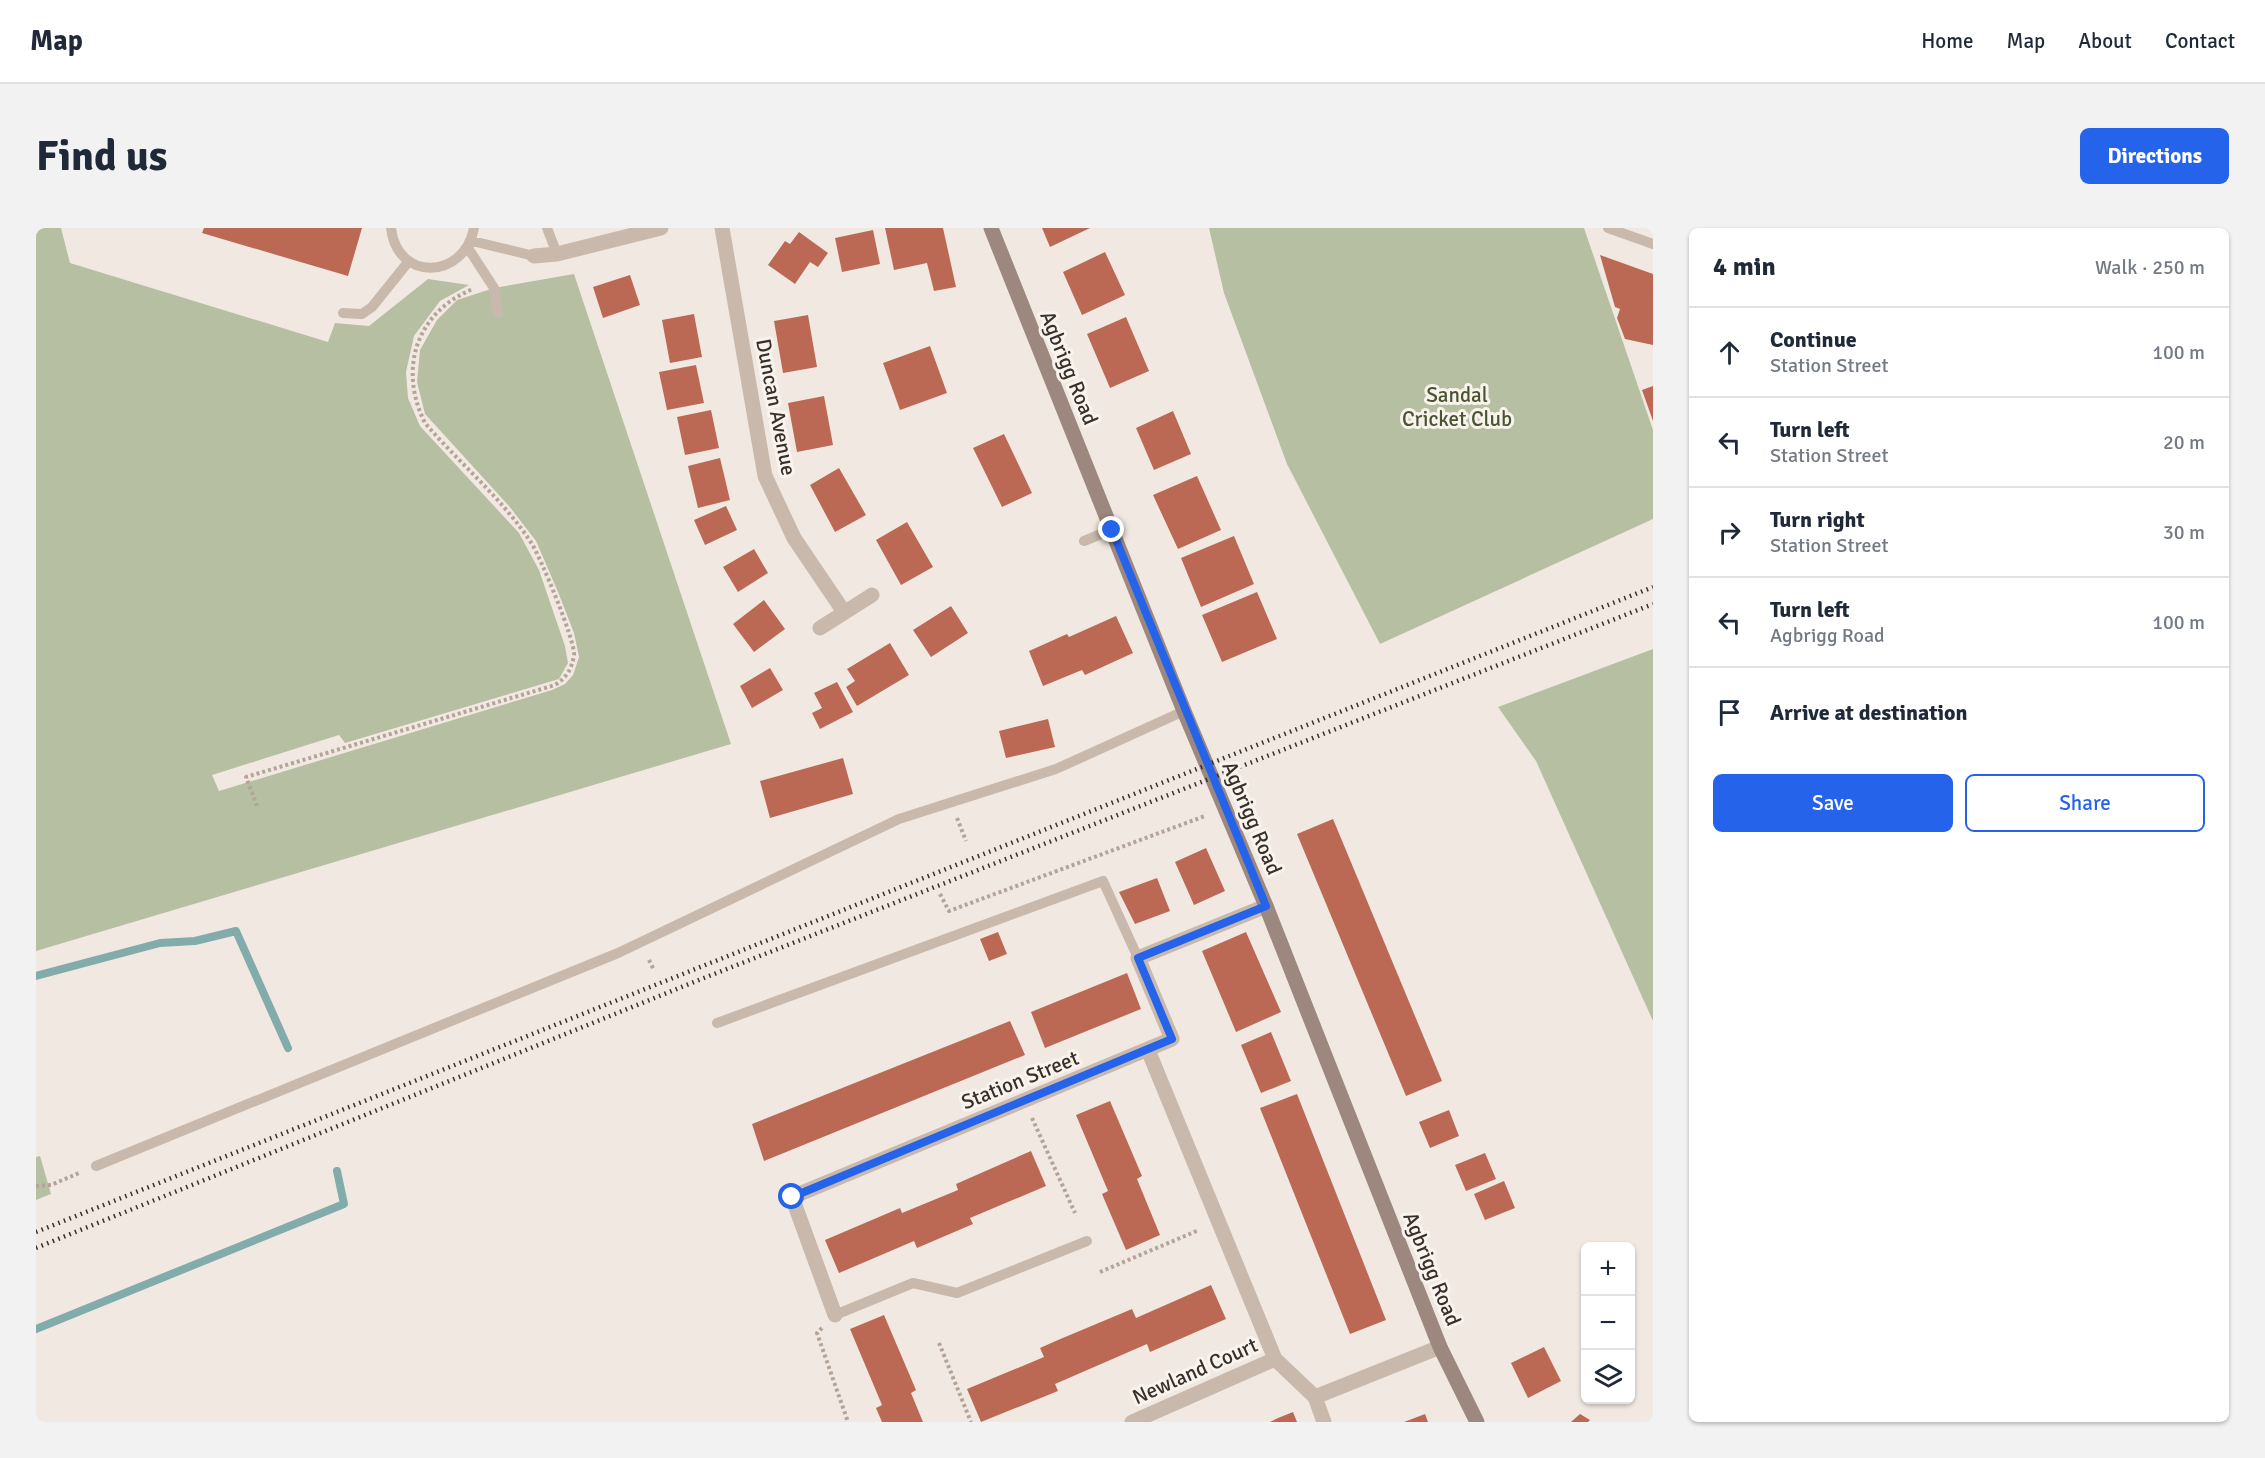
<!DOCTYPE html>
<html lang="en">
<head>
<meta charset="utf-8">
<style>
	:root { --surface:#fff; --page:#f2f2f3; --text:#1f2937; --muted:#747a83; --line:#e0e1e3; --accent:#2563eb }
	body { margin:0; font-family:Signika,sans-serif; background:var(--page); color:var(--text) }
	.controls { position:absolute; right:18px; bottom:18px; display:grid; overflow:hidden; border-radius:9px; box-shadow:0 2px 4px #0004 }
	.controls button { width:54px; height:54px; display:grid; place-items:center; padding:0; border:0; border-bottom:2px solid var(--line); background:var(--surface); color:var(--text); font:30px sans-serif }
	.stop { position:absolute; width:18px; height:18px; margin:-14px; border:4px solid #2563eb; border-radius:50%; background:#fff }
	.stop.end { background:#2563eb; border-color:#fff; box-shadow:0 2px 6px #0008 }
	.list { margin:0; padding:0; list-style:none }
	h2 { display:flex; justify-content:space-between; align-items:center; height:78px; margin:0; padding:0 24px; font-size:26px }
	h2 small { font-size:20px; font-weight:400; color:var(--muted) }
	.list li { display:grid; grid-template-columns:39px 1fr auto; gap:18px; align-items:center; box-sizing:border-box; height:90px; padding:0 24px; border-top:2px solid var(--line) }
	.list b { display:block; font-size:22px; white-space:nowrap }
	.list p { margin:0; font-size:20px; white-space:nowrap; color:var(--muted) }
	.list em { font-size:20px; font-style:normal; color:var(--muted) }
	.actions { display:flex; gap:12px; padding:18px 24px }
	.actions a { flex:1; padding:14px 0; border:2px solid var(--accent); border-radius:9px; text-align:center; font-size:21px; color:var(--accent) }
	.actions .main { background:var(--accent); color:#fff }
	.icon { flex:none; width:33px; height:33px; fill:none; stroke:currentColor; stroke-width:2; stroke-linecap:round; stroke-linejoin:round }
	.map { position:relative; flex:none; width:1617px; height:1194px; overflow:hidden; border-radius:9px }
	header { display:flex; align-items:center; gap:36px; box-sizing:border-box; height:84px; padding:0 30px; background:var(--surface); border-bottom:2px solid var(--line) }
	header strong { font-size:28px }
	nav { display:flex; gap:33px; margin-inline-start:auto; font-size:21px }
	.intro { display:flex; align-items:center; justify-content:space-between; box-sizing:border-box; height:144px; padding:0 36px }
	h1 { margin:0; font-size:42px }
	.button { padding:15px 27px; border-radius:9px; background:var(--accent); color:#fff; font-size:21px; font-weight:700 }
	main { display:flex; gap:36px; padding:0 36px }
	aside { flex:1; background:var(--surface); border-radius:9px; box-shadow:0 2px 4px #0004 }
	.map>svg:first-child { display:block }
	.green { fill:#b7bfa2 }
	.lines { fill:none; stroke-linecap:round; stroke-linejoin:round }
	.stream { stroke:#82acac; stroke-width:8 }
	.building { fill:#bb6955 }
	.path { stroke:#b4a398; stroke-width:4; stroke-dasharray:3 3; stroke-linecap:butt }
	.lane { stroke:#c9b9ad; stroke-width:10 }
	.street { stroke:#c9b9ad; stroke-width:15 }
	.secondary { stroke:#9c887f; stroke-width:15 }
	.rail { stroke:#382f2b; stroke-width:4.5; stroke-dasharray:1.5 4.5; stroke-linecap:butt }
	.route { stroke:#2563eb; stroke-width:8 }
	.labels { text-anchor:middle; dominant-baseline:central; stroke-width:6; stroke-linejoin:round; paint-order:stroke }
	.street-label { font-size:21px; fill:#382f2b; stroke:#f9f3ed }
	.park-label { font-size:21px; fill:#495431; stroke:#f9f3ed }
</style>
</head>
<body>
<header>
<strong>Map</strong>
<nav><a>Home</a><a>Map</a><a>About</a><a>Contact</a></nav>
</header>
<div class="intro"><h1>Find us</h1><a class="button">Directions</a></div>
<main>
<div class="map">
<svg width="1617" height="1194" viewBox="0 0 1617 1194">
	<rect width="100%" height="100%" fill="#f1e9e1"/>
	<path class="green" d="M0 0H25L34 35 292 114 299 95 333 98 392 51 433 57 404 73 378 108 370 144 372 170 384 198 483 305 503 342 529 418 532 435 523 451 309 515 303 507 176 547 183 563 516 462 529 456 537 447 543 429 538 405 522 364 500 313 473 278 389 186 381 154 384 122 401 92 421 72 458 60 538 46 695 516 0 723Z
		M1173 0H1548L1617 202V291L1344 416 1251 236 1188 65Z
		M1617 421V793L1500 533 1462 479Z
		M4 928 15 966 0 972V929Z"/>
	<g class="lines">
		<path class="stream" d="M0 748 124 715 159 713 200 703 252 820
			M0 1101 308 976 301 943"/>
	</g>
	<path class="building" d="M168 0H326L312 48 166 5Z
		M849 0H907L920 59 898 63 891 35 858 42Z
		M1006 0H1054L1014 19Z
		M837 2 844 36 806 44 799 10Z
		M763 4 792 25 782 39 774 34 759 56 732 37 749 13 754 16Z
		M1069 24 1089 67 1046 87 1027 44Z
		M1564 27 1617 46V117L1589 111 1581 90 1584 81 1579 79Z
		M594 47 604 77 567 90 557 59Z
		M658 86 666 129 634 135 626 92Z
		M772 87 781 139 747 145 738 93Z
		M1090 89 1113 143 1074 160 1051 106Z
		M894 118 911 165 864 182 847 135Z
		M660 137 668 175 631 182 623 144Z
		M1617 158V193L1606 162Z
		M788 168 797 217 761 224 752 175Z
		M675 182 683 220 649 227 641 189Z
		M1137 183 1155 226 1118 242 1100 200Z
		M968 206 996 265 966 279 937 220Z
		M684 230 694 272 662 280 652 238Z
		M803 240 830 287 799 304 774 257Z
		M1161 248 1185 302 1142 321 1117 267Z
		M690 278 701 302 669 317 658 292Z
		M871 294 897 339 865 357 840 312Z
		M1198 308 1218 356 1165 379 1145 330Z
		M718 321 732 345 702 364 687 339Z
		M1221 364 1241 411 1186 434 1166 387Z
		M728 372 749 401 718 424 697 396Z
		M915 378 932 405 895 429 877 402Z
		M1080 388 1097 425 1049 447 1046 442 1007 458 993 423 1031 406 1033 409Z
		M854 415 873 447 821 478 810 459 819 453 811 441Z
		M734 440 747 462 716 480 704 458Z
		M801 454 817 484 784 501 776 485 786 480 778 465Z
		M1012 491 1019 519 970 530 963 503Z
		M807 530 817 566 734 590 724 553Z
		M1297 591 1406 853 1370 868 1261 606Z
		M1170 620 1189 663 1158 677 1139 634Z
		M1121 650 1134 683 1099 696 1083 664Z
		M962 704 971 726 953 733 944 711Z
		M1210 704 1245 784 1200 804 1166 723Z
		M1091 745 1105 781 1009 820 995 784Z
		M974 793 989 827 728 933 716 896Z
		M1235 804 1255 853 1225 865 1205 817Z
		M1261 866 1350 1092 1314 1106 1224 880Z
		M1074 873 1106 948 1101 951 1124 1007 1090 1022 1066 966 1072 963 1040 887Z
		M1413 882 1423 908 1394 920 1383 894Z
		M995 923 1010 958 934 990 937 996 881 1020 878 1013 803 1045 789 1012 864 980 866 985 922 962 920 956Z
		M1449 925 1460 951 1430 963 1419 937Z
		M1468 953 1479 980 1449 992 1438 966Z
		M1175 1057 1190 1091 1114 1124 1111 1116 1019 1156 1022 1163 945 1194 931 1161 1008 1129 1004 1120 1022 1112 1096 1081 1100 1090Z
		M848 1087 880 1162 875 1165 887 1194H846L840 1180 846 1177 814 1101Z
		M1508 1119 1525 1153 1492 1170 1475 1135Z
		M1257 1184 1261 1194H1234L1242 1190Z
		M1389 1186 1392 1194H1368Z
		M1544 1186 1554 1192 1552 1194H1535Z"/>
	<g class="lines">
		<path class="path" d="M221 578 210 549 519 457C530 450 536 441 538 427 539 412 505 331 496 316 467 271 423 235 389 195 362 141 380 84 437 61
			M921 590 930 613
			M904 666 913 683 1169 588
			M613 732 618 742
			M996 890 1039 985
			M0 958 15 957 43 945
			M1064 1044 1163 1002
			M786 1100 781 1105 812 1194
			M903 1115 935 1194"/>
		<path class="lane" d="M355 0C361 54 428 52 438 0
			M511 0 521 26
			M1572 0 1617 16
			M436 13 498 28
			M432 20 458 60 462 85
			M307 85 326 86 336 79 373 33
			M1048 313 1075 302
			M681 795 1067 653 1102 730
			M60 938 582 725 863 591 1020 541 1148 483
			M799 1087 877 1055 921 1065 1051 1013"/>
		<path class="street" d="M686 0 729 248 758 310 808 384
			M498 28 521 26 625 0
			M784 400 836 367
			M1112 822 1239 1131 1279 1169
			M799 1087 756 969 1136 811 1102 730 1230 678
			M1096 1194 1239 1131
			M1288 1194 1279 1169 1404 1119"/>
		<path class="secondary" d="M955 0 1148 483 1230 678 1404 1119 1441 1194"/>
		<path class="rail" d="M0 1004 1617 359
			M0 1020 668 750 1617 376"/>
	</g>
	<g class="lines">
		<path class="route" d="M756 969 1136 811 1102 730 1230 678 1076 302"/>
	</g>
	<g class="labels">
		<g class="street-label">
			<text transform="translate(1033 140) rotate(68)">Agbrigg Road</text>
			<text transform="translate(740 179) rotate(79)">Duncan Avenue</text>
			<text transform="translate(1216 590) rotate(67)">Agbrigg Road</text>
			<text transform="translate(984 852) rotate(-22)">Station Street</text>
			<text transform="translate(1396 1041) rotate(68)">Agbrigg Road</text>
			<text transform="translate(1159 1143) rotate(-24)">Newland Court</text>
		</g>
		<g class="park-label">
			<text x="1421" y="167">Sandal<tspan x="1421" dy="24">Cricket Club</tspan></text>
		</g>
	</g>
</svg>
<div class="controls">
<button>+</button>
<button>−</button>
<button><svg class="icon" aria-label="layers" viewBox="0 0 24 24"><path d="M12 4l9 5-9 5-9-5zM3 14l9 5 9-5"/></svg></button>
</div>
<div class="stop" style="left:756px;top:969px"></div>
<div class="stop end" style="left:1076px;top:302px"></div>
</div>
<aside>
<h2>4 min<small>Walk · 250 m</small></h2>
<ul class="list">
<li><svg class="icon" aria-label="ahead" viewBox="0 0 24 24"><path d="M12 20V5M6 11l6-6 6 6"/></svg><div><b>Continue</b><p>Station Street</p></div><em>100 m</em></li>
<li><svg class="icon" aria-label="left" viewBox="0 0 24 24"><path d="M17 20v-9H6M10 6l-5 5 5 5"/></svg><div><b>Turn left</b><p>Station Street</p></div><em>20 m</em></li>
<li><svg class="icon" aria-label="right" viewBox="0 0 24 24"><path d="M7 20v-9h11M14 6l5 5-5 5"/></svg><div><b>Turn right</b><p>Station Street</p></div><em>30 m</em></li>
<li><svg class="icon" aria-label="left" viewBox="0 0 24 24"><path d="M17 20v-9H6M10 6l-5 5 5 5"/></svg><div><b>Turn left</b><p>Agbrigg Road</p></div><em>100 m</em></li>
<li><svg class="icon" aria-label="arrive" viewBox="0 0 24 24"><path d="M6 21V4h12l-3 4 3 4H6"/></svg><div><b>Arrive at destination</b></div></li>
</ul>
<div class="actions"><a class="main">Save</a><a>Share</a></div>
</aside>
</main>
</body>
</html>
